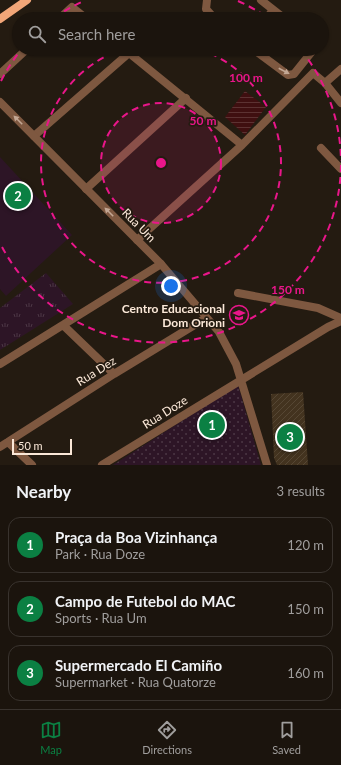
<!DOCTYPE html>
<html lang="en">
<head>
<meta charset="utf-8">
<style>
	:root { --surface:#1b140d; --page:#28211b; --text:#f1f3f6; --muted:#a09e9d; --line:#39332e; --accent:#0b8043 }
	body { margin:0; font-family:Lato,sans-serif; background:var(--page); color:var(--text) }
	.scale { position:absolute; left:12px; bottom:10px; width:60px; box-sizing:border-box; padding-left:4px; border:2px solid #fbe8d8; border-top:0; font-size:11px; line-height:14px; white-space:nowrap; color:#fbe8d8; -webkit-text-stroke:3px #241b11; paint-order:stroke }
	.you { position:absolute; left:171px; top:286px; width:14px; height:14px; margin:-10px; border:3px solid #fff; border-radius:50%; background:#1a73e8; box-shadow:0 0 0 6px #1a73e833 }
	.badge { display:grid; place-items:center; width:26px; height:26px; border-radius:50%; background:var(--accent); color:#fff; font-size:13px; font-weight:700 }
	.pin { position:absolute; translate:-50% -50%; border:2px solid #fff; box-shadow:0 1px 4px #0006 }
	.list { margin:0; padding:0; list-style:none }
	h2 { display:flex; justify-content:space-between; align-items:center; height:52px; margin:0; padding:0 16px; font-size:17px }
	h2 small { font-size:13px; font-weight:400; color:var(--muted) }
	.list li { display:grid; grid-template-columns:26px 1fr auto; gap:12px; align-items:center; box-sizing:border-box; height:56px; margin:0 8px 8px; padding:0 8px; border:1px solid var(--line); border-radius:12px }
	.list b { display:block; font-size:15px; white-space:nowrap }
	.list p { margin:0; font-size:13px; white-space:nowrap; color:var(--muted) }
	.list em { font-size:13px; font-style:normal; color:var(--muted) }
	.icon { flex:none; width:22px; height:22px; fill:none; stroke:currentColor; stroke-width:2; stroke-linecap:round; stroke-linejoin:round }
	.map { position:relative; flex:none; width:341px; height:465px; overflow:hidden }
	.search { position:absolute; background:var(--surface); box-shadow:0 1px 3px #0004; left:12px; right:12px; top:12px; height:44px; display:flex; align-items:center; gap:10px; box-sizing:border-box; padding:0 14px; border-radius:22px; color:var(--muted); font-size:15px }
	.sheet { height:244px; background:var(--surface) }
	nav { display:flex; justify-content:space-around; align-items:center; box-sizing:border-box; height:56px; border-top:1px solid var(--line); background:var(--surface); font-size:11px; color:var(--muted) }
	nav a { display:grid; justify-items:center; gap:2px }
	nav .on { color:var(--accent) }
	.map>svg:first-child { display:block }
	.grass { fill:url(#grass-tufts) }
	.park { fill:url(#park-dots) }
	.garden { fill:#2d1526 }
	.water { fill:url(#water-rules) }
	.building { fill:url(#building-hatch) }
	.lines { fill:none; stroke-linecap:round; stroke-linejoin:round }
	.minor { stroke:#7e5840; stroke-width:8 }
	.tertiary { stroke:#7e5840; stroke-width:8 }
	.secondary { stroke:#f2a678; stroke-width:8 }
	.oneway { fill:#c3a794 }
	.ring { fill:none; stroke:#e9168a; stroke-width:2; stroke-dasharray:7 5 }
	.labels { text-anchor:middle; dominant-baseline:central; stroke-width:3.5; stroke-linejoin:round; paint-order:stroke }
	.street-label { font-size:12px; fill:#fbe8d8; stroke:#241b11 }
	.poi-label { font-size:12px; font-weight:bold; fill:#fbe8d8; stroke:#241b11; text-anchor:end }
	.centre { fill:#e9168a; stroke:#241b11; stroke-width:2 }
	.ring-label { font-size:12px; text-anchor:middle; font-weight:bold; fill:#e9168a; stroke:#241b11; stroke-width:3.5; stroke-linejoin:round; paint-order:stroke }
</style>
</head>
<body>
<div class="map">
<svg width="341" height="465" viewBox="0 0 341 465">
	<defs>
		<pattern id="grass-tufts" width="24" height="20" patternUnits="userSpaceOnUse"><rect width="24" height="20" fill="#2d1526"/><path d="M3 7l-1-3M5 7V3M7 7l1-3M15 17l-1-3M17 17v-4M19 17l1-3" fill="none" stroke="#4c3745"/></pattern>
		<pattern id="park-dots" width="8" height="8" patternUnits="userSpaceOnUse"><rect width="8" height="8" fill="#2d1526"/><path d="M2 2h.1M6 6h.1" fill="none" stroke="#4c3745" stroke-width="1.8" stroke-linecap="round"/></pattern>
		<pattern id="water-rules" width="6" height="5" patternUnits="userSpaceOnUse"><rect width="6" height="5" fill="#3f0f10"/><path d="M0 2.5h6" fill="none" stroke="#5c3232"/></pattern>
		<pattern id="building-hatch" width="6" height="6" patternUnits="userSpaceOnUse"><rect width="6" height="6" fill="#43331f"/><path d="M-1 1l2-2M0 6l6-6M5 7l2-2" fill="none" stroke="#564734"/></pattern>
	</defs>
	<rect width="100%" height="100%" fill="#241b11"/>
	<path class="grass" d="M46 273 73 304 0 350V308Z"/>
	<path class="park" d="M238 385 261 465H113Z"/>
	<path class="garden" d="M0 157 72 235 6 296 0 289Z"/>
	<path class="water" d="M245 91 266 107 245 135 225 117Z"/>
	<path class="building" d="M303 392 308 465H277L274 458 271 394Z"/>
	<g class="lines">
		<path class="minor" d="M207 0 206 9 215 19
			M261 0 285 19
			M59 19 72 7 87 19
			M266 19 273 10
			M124 49 242 145
			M253 49 288 75 294 74 314 49
			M0 74 27 49
			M325 83 341 69
			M34 136 129 53
			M321 148 341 169
			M86 189 186 98
			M137 240 242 145 313 73 325 83 341 103
			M238 293 318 308 341 318
			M63 325 114 374
			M0 364 161 264
			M8 442 32 465
			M0 447 114 374 206 318"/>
		<path class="tertiary" d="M0 102 161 264 219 332 236 364 267 465
			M102 465 328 327 341 321"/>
		<path class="secondary" d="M0 19 27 0"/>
	</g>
	<defs><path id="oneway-solid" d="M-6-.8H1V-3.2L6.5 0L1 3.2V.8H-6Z"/></defs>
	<g class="oneway">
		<use href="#oneway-solid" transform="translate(284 71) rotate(28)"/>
		<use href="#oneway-solid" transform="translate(18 120) rotate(-135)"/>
		<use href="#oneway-solid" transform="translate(109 212) rotate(-135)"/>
	</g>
	<circle cx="161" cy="163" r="60" fill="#e9168a" fill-opacity=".12"/>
	<g class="ring">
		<circle cx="161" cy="163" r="60"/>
		<path d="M199 49A120 120 0 1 1 123 49"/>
		<path d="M341 165A180 180 0 0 1 1 245M1 81A180 180 0 0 1 21 50M54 18A180 180 0 0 1 84 1M238 1A180 180 0 0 1 268 18M301 50A180 180 0 0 1 341 161"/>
	</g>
	<defs>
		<g id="school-ring" transform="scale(1)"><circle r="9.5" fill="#241b11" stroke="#e9168a" stroke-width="1.5"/><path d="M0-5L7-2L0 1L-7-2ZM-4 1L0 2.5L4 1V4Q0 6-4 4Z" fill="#e9168a"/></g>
	</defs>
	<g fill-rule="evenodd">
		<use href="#school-ring" x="239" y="315"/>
	</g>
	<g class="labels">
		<g class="street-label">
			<text transform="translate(139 225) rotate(45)">Rua Um</text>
			<text transform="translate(96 371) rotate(-32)">Rua Dez</text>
			<text transform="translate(165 412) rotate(-32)">Rua Doze</text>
		</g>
		<g class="poi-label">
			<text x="225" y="308">Centro Educacional<tspan x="225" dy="14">Dom Orioni</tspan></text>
		</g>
	</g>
	<circle cx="161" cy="163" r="6" class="centre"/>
	<g class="ring-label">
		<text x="246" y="82">100 m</text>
		<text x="203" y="125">50 m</text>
		<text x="288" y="294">150 m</text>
	</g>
</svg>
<div class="scale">50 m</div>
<div class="you"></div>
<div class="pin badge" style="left:212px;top:425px">1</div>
<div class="pin badge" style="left:18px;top:196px">2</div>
<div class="pin badge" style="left:290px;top:437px">3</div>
<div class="search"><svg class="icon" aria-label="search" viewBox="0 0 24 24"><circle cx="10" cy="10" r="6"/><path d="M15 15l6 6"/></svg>Search here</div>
</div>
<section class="sheet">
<h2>Nearby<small>3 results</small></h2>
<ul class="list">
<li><span class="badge">1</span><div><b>Praça da Boa Vizinhança</b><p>Park · Rua Doze</p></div><em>120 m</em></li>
<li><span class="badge">2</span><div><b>Campo de Futebol do MAC</b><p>Sports · Rua Um</p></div><em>150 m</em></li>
<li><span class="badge">3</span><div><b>Supermercado El Camiño</b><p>Supermarket · Rua Quatorze</p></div><em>160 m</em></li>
</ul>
</section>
<nav>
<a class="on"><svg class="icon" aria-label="map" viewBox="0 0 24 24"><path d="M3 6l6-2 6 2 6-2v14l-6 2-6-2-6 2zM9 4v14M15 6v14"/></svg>Map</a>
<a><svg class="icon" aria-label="directions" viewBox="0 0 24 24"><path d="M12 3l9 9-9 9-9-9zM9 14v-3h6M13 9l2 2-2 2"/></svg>Directions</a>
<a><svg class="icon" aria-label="saved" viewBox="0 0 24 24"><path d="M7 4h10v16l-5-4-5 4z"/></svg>Saved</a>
</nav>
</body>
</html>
